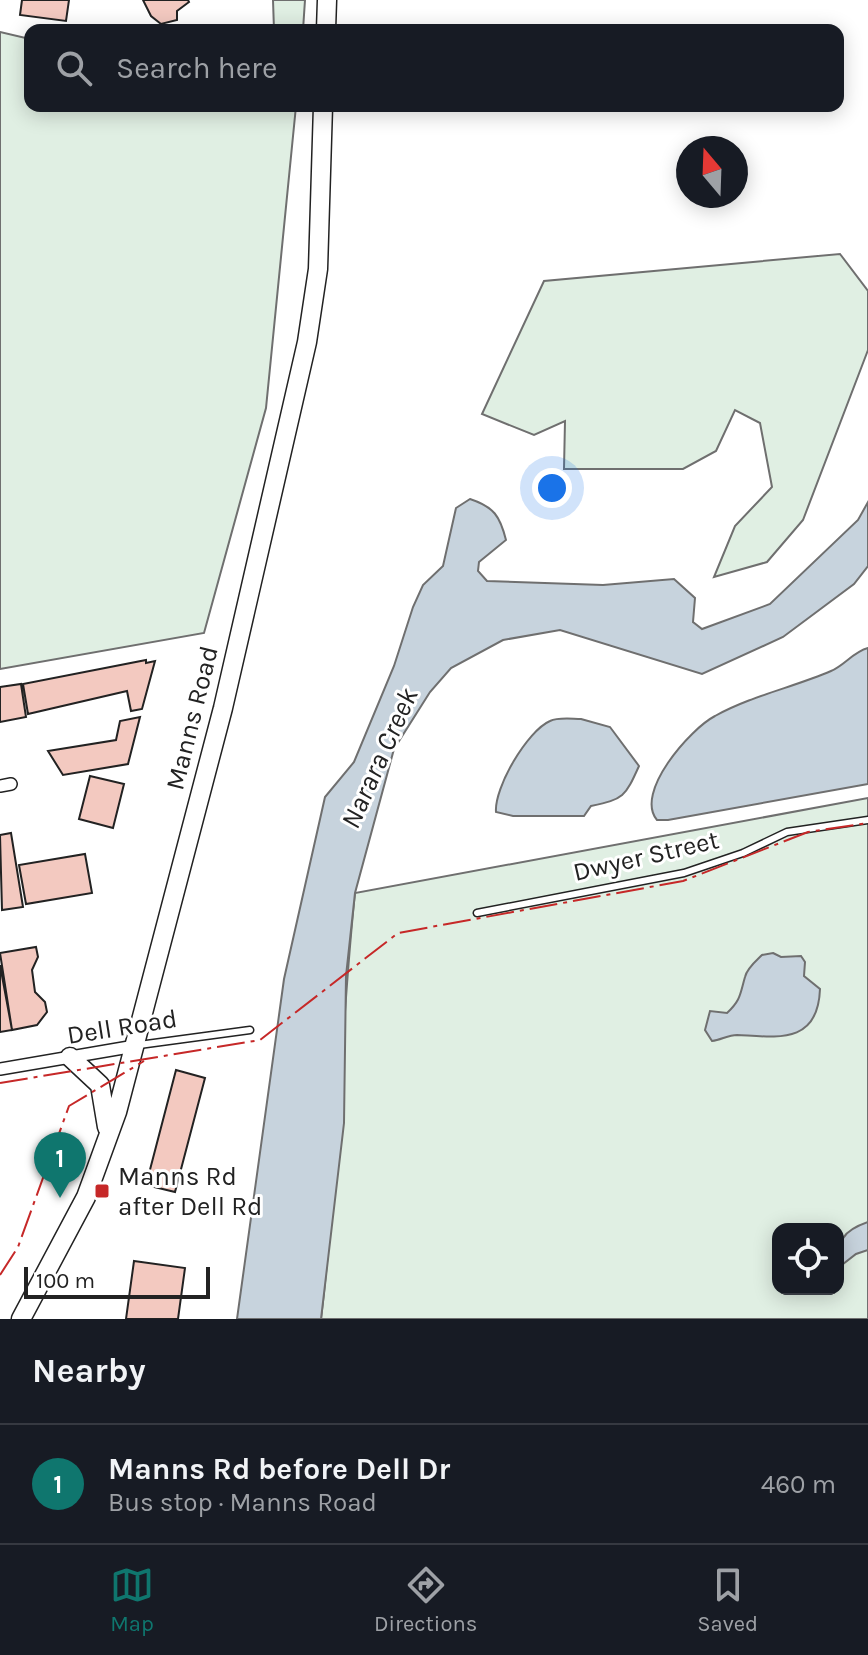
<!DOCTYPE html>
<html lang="en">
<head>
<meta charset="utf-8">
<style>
	:root { --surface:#171b24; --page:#242831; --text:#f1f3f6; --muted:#9ea1a6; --line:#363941; --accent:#0f766e }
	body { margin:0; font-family:Karla,sans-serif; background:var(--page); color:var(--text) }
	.controls { position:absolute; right:24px; bottom:24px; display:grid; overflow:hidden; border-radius:16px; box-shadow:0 4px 20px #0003 }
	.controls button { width:72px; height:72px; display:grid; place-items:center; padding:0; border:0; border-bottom:2px solid var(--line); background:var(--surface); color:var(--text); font:40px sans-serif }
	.compass { position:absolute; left:676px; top:136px; width:72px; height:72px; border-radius:50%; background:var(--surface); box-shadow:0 4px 20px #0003; rotate:341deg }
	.scale { position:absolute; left:24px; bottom:20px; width:186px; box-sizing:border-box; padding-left:8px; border:4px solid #222; border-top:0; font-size:22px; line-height:28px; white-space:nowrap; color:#222; -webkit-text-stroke:6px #fff; paint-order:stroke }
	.you { position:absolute; left:552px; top:488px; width:28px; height:28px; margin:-20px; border:6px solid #fff; border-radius:50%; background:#1a73e8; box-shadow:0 0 0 12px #1a73e833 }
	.badge { display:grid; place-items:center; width:52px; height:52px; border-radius:50%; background:var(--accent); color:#fff; font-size:26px; font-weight:700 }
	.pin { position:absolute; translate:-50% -66px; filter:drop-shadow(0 2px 4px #0008) }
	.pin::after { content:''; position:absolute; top:42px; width:28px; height:24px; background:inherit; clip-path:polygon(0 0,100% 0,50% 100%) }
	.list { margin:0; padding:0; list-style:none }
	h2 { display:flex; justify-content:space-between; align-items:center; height:104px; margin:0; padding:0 32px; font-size:34px }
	h2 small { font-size:26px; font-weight:400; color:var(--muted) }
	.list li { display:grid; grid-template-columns:52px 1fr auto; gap:24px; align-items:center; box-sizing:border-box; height:120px; padding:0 32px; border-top:2px solid var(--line) }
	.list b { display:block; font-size:30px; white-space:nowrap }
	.list p { margin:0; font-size:26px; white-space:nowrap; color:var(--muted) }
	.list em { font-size:26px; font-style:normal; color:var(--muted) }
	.icon { flex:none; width:44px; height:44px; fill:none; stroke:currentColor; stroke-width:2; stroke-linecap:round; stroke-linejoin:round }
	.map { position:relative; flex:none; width:868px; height:1319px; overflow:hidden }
	.search { position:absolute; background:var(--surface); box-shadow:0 4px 20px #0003; left:24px; right:24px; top:24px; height:88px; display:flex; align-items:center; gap:20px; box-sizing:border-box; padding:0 28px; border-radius:16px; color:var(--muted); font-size:30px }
	.sheet { height:224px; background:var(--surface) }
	nav { display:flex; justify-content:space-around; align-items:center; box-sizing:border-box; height:112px; border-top:2px solid var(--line); background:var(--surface); font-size:22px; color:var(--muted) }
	nav a { display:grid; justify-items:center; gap:4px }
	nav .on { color:var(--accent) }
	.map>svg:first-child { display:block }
	.green { fill:#e0efe3; stroke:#6f6f6f; stroke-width:2; fill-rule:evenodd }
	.water { fill:#c7d3dd; stroke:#6f6f6f; stroke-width:2 }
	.building { fill:#f3c9c0; stroke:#222; stroke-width:2 }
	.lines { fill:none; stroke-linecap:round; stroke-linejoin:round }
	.service-casing { stroke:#222; stroke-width:9 }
	.minor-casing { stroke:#222; stroke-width:14 }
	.primary-casing { stroke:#222; stroke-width:21 }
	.service { stroke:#fff; stroke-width:6 }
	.minor { stroke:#fff; stroke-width:11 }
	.primary { stroke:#fff; stroke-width:18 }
	.power { stroke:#c62828; stroke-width:2; stroke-dasharray:28 6 4 6; stroke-linecap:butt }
	.poi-dot { fill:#c62828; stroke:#fff; stroke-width:3 }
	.labels { text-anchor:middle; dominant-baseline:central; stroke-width:6; stroke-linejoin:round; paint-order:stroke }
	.street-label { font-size:26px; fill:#222; stroke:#fff }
	.poi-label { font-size:26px; fill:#222; stroke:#fff; text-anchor:start }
	.water-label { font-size:28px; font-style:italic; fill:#222; stroke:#fff }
</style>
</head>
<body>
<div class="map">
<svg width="868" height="1319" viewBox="0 0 868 1319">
	<rect width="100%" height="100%" fill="#fff"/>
	<path class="green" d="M273 0H305L303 30H274Z
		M0 32 30 39V106H296L266 408 204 633 0 669Z
		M840 254 868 291V350L803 520 767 562 714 577 735 526 772 487 760 423 735 410 716 451 683 469H564L565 421 534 435 482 414 544 281Z
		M868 798V1319H321C338 1177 340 1034 355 893ZM778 1229H838V1289H778Z"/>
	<path class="water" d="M470 499C494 507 500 516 506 540L479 562 478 571 487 581 603 585 674 579 695 598 693 622 702 629 770 604 858 520 868 502V566L854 584 783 637 702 674 560 630 503 640 451 668 430 692 394 749 355 893 346 976 344 1123 321 1319H237L284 979 325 797 354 762 394 666 413 607 423 585 443 566 456 508Z
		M868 648V784L668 820H657C634 793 690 729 715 716 751 696 794 687 831 671 845 665 853 652 868 648Z
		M581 719 610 727 639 766C625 797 624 799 591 806L584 816H513L496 812C494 788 527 731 550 721 558 717 572 719 581 719Z
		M773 953 781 957 801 956 805 962 804 976 820 989C818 1045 777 1037 737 1035 728 1035 721 1040 712 1041L705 1030 710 1011 727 1013C741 1000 740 994 745 977 747 968 756 961 762 955Z
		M868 1222V1250L856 1254 838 1268C838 1240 842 1231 868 1222Z"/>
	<path class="building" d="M22 0H69L66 21 20 15Z
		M143 0H188L189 2 177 11V20L161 24 151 16Z
		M146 660V663L155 661 142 709 131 711 127 691 28 714 23 684Z
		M21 684 26 717 0 722V687Z
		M140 717 128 764 63 775 48 751 116 740 120 721Z
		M90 776 124 784 113 828 79 819Z
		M11 833 23 907 2 910 0 835Z
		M85 854 92 893 26 904 19 865Z
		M36 947 38 957 32 970 35 992 45 1002 47 1012 37 1025 12 1030 0 953Z
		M0 965 12 1030 0 1032Z
		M176 1070 205 1078 175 1192 146 1185Z
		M134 1261 185 1268 178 1319H126Z"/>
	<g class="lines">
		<g class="service-casing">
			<path id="service" d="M477 913 684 873 743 853 787 832 868 820
				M139 1045 250 1030"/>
		</g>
		<g class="minor-casing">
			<path id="minor" d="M0 786 11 784
				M0 1069 135 1046"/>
		</g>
		<g class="primary-casing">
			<path id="primary" d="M326 30 327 0
				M70 1057 100 1085 107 1127
				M21 1319 86 1197 117 1112 223 708 307 342 318 269 323 106"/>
		</g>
		<use href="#service" class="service"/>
		<use href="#minor" class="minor"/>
		<use href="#primary" class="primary"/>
		<path class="power" d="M0 1083 260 1040 398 933 683 881 808 832 868 823
			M0 1275 18 1247 69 1106 144 1061"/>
	</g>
	<rect class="poi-dot" x="94" y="1183" width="16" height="16" rx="4"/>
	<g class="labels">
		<g class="street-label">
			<text transform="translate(192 718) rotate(-76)">Manns Road</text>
			<text transform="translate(646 856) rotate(-13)">Dwyer Street</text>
			<text transform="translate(122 1027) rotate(-9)">Dell Road</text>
		</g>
		<g class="poi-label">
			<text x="118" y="1176">Manns Rd<tspan x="118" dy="30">after Dell Rd</tspan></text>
		</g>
		<g class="water-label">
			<text transform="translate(379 758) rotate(-66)">Narara Creek</text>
		</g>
	</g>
</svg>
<div class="controls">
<button><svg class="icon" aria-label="locate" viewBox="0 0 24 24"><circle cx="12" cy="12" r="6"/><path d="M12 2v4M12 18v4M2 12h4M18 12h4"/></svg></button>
</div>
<svg class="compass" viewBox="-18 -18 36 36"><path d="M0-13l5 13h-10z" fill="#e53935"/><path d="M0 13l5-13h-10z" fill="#9ea1a6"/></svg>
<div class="scale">100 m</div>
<div class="you"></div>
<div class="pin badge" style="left:60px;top:1198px">1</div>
<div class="search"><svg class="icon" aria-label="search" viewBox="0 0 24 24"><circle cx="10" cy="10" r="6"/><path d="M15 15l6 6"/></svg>Search here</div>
</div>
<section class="sheet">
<h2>Nearby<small></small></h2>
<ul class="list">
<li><span class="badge">1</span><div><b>Manns Rd before Dell Dr</b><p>Bus stop · Manns Road</p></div><em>460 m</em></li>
</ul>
</section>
<nav>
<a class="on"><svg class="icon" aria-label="map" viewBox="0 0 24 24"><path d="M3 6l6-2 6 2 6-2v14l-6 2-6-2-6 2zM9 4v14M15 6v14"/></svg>Map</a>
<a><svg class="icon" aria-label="directions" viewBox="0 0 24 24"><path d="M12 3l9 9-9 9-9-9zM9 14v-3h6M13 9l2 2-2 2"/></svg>Directions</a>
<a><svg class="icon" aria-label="saved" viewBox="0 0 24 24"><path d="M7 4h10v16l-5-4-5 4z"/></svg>Saved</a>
</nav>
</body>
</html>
